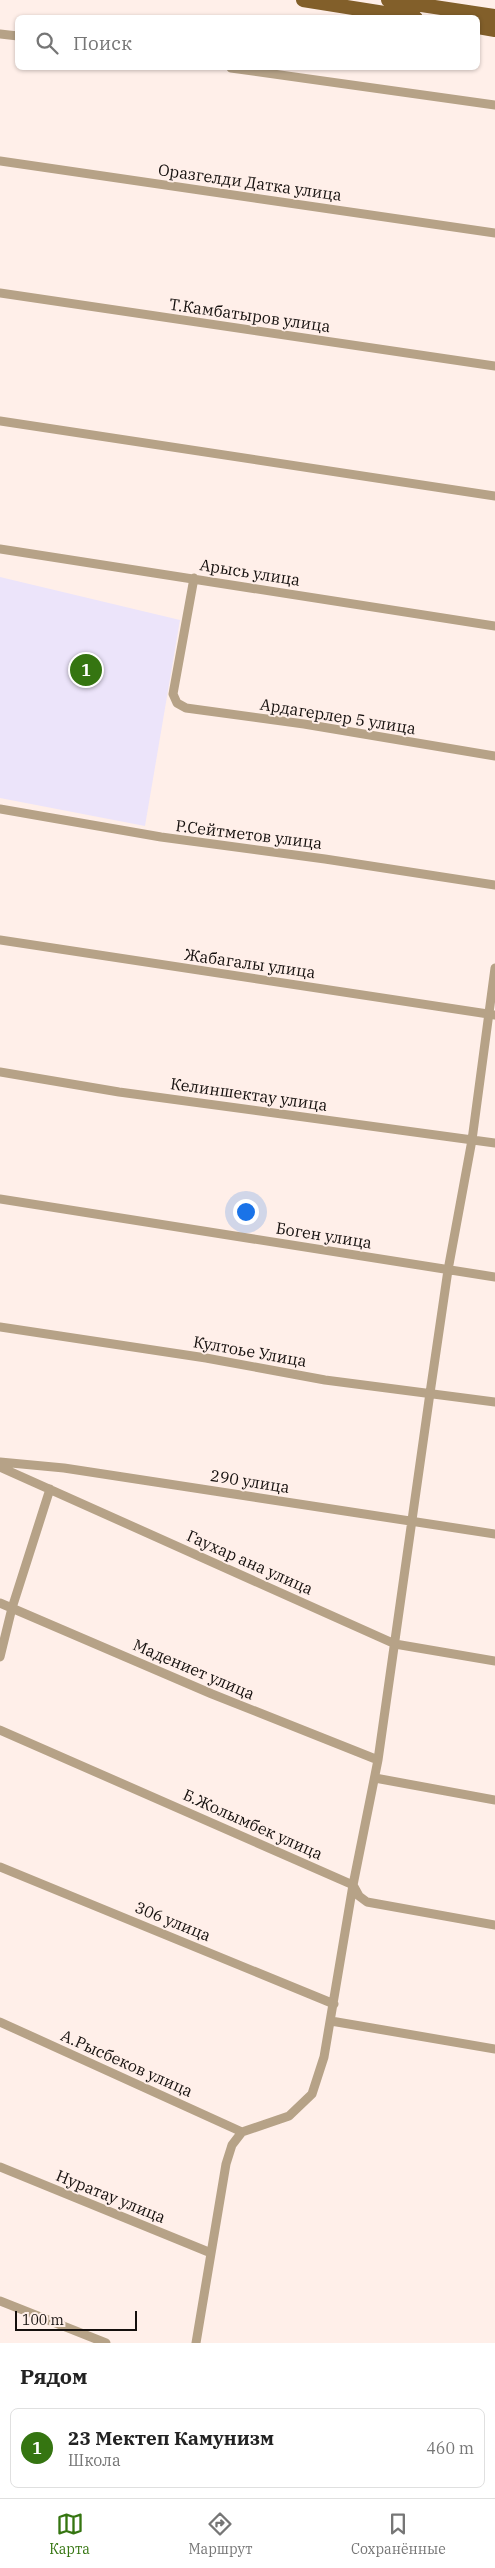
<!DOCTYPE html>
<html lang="ru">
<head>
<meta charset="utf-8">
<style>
	:root { --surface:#fff; --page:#f2f2f2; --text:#222; --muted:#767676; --line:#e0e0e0; --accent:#357511 }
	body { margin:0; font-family:"IBM Plex Serif",serif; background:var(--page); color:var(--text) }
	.scale { position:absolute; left:15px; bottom:12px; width:122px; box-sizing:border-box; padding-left:5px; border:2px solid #140f0d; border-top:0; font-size:14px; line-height:18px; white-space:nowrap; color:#140f0d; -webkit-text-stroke:4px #ffefe9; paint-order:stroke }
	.you { position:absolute; left:245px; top:1211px; width:18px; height:18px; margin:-12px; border:4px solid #fff; border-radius:50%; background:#1a73e8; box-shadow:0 0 0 8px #1a73e833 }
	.badge { display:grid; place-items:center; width:32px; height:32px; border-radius:50%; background:var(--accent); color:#fff; font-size:16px; font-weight:700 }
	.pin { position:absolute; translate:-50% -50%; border:2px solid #fff; box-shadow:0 1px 5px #0006 }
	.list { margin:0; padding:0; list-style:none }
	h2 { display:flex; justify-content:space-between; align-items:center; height:65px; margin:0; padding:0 20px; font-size:21px }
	h2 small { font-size:16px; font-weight:400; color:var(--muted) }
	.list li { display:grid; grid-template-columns:32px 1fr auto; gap:15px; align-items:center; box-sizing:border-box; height:80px; margin:0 10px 10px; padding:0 10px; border:1px solid var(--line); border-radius:8px }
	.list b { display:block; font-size:19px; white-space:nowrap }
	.list p { margin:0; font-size:16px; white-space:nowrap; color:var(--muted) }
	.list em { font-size:16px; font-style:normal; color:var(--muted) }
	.icon { flex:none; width:28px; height:28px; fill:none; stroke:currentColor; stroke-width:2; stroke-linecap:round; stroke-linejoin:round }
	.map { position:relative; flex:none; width:495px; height:2343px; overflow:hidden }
	.search { position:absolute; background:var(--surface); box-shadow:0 1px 4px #0004; left:15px; right:15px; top:15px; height:55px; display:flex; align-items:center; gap:12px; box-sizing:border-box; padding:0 18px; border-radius:8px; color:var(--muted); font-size:19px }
	.sheet { height:155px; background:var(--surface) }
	nav { display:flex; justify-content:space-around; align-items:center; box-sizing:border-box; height:70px; border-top:1px solid var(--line); background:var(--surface); font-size:14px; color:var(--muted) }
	nav a { display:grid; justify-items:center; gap:2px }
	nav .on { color:var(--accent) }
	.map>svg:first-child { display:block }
	.education { fill:#ece4fa }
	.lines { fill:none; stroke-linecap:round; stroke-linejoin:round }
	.street { stroke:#b6a287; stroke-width:9 }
	.primary { stroke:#825f2a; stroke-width:14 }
	.labels { text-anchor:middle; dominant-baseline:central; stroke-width:4; stroke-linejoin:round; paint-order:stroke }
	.street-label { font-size:16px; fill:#140f0d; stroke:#ffefe9 }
</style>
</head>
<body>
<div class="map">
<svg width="495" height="2343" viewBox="0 0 495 2343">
	<rect width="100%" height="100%" fill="#ffefe9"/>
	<path class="education" d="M0 577 180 620 145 826 0 798Z"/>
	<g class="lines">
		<path class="street" d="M0 34 18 36
			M231 68 495 105
			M0 161 495 233
			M0 293 495 366
			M0 421 495 496
			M0 549 495 626
			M194 578 173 694 177 703 186 708 304 724 495 756
			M0 809 161 837 325 859 495 885
			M0 940 495 1015
			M0 1072 119 1092 495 1143
			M0 1199 495 1277
			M0 1327 206 1358 325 1380 495 1402
			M0 1462 64 1468 495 1534
			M0 1467 395 1644 495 1661
			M0 1603 212 1694 378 1760
			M0 1657 12 1608 50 1489
			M0 1730 353 1885 359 1896 367 1902 495 1925
			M375 1778 495 1800
			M0 1867 334 2004
			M331 2021 495 2049
			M0 2022 242 2132
			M0 2167 211 2253
			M0 2301 106 2343
			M196 2343 226 2164 232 2145 242 2132 289 2116 312 2094 324 2057 353 1885 378 1760 430 1393 448 1270 472 1140 495 968"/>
		<path class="primary" d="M303 0 416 18
			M388 0 495 16
			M478 27 495 30"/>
	</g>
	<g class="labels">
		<g class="street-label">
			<text transform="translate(250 182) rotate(8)">Оразгелди Датка улица</text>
			<text transform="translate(250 315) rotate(8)">Т.Камбатыров улица</text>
			<text transform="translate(250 572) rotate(9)">Арысь улица</text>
			<text transform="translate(338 716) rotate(9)">Ардагерлер 5 улица</text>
			<text transform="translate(249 834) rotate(7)">Р.Сейтметов улица</text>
			<text transform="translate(250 963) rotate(8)">Жабагалы улица</text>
			<text transform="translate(249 1094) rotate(8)">Келиншектау улица</text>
			<text transform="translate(324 1235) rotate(9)">Боген улица</text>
			<text transform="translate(250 1351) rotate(10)">Култоье Улица</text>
			<text transform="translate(250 1481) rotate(9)">290 улица</text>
			<text transform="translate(250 1562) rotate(24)">Гаухар ана улица</text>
			<text transform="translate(194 1669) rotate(23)">Мадениет улица</text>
			<text transform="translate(253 1824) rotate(24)">Б.Жолымбек улица</text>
			<text transform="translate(173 1921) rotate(22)">306 улица</text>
			<text transform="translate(127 2063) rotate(24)">А.Рысбеков улица</text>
			<text transform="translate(111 2196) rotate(22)">Нуратау улица</text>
		</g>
	</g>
</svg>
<div class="scale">100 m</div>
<div class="you"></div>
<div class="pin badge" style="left:86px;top:670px">1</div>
<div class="search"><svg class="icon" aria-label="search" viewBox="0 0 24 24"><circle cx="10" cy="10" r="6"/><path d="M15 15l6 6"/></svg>Поиск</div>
</div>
<section class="sheet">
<h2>Рядом<small></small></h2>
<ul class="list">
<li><span class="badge">1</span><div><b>23 Мектеп Камунизм</b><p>Школа</p></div><em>460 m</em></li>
</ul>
</section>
<nav>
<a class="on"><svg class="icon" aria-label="map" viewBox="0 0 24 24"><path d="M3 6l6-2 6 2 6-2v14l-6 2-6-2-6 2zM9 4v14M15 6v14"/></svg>Карта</a>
<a><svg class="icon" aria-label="directions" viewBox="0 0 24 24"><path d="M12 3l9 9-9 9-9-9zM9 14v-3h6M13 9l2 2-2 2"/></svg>Маршрут</a>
<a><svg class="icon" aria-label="saved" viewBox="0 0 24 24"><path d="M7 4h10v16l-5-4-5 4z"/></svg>Сохранённые</a>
</nav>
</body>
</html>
